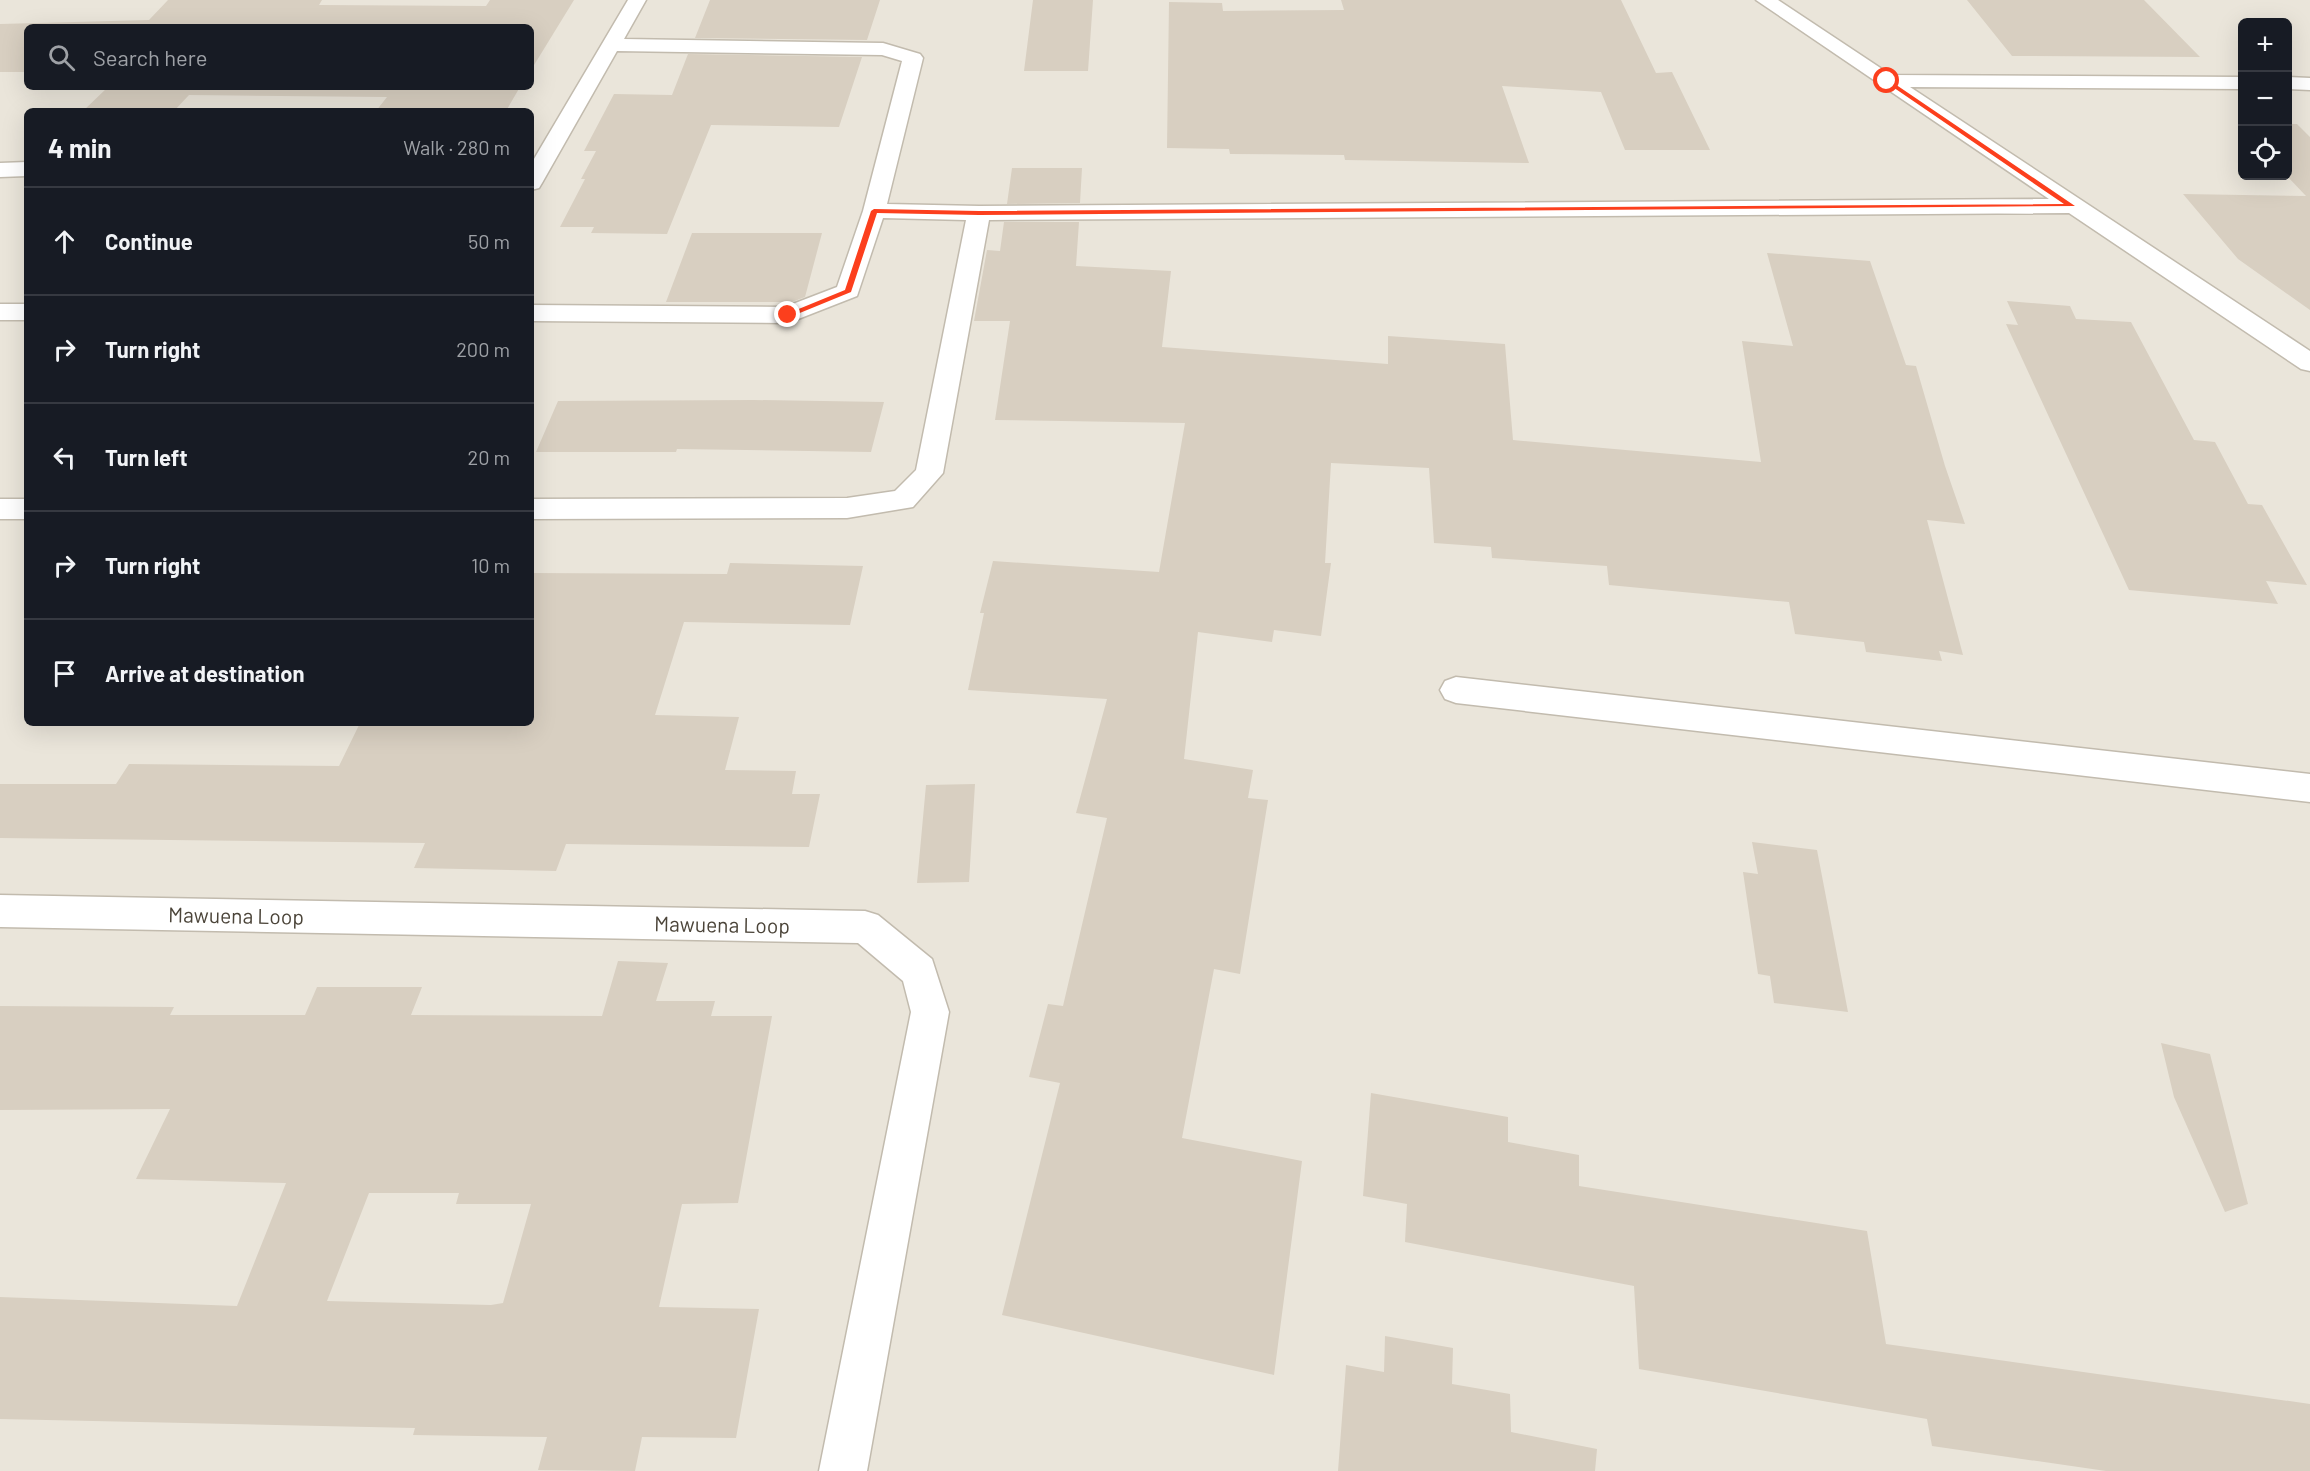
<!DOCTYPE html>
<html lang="en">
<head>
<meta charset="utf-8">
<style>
	:root { --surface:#171b24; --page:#242831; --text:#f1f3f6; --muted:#9ea1a6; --line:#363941 }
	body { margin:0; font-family:Barlow,sans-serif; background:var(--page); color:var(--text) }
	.controls { position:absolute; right:18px; top:18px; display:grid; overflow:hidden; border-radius:9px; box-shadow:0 6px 24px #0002 }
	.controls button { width:54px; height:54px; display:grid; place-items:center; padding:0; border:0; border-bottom:2px solid var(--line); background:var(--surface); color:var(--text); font:30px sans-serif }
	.stop { position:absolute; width:18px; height:18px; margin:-14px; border:4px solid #fc3f1d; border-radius:50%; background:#fff }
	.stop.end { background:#fc3f1d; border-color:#fff; box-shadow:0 2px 6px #0008 }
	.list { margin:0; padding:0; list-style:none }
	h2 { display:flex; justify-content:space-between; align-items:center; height:78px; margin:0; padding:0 24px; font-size:26px }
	h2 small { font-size:20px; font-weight:400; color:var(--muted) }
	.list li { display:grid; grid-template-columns:39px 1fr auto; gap:18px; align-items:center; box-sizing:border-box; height:108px; padding:0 24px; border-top:2px solid var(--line) }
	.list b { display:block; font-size:22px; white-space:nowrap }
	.list em { font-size:20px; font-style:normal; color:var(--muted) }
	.icon { flex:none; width:33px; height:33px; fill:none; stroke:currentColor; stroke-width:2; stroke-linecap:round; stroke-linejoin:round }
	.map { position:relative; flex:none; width:2310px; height:1471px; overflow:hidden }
	.search { position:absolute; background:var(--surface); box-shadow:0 6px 24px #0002; left:24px; top:24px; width:510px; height:66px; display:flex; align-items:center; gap:15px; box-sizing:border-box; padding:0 21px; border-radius:9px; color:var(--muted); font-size:22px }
	.panel { position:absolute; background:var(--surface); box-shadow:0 6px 24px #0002; left:24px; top:108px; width:510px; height:618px; border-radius:9px }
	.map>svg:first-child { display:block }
	.residential { fill:#eae5da; fill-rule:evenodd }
	.building { fill:#d8cfc1; fill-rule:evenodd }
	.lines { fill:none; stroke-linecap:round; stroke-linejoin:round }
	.minor-casing { stroke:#c2bbae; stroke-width:3 }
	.minor { fill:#fff; fill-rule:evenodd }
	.route { fill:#fc3f1d }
	.labels { text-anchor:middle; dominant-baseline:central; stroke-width:5; stroke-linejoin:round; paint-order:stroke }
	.street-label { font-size:21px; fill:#4b4439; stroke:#fff }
</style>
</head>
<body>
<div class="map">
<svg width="2310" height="1471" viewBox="0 0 2310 1471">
	<rect width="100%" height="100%" fill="#f6f3ec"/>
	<path class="residential" d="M0 0H2310V1471H0ZM2242 22H2288V176H2242ZM27 27H531V87H27ZM27 111H531V723H27Z"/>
	<path class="building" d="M168 0H322L319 5 486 6 490 0H574L531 70V27H27V72H0V24L149 20Z
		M710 0H880L867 40 695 38Z
		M1033 0H1093L1088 71H1024Z
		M1341 0H1621L1656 73 1672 72 1710 150H1625L1601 92 1502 86 1529 163 1345 160 1344 155 1230 154 1229 149 1167 148 1169 2 1222 3 1223 11 1344 10Z
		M1967 0H2144L2200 57 2012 56Z
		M688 54 862 57 839 127 711 125 667 234 591 233 594 227H560L585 179H581L596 151H584L614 94 672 95Z
		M108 87H520L506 111H376L387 97 189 95 174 111H83Z
		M2288 124H2297L2310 137V310L2238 259 2183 194 2306 196 2287 176Z
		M1012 168H1082L1080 203 1007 204Z
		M1004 222H1079L1076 266 1171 271 1162 347 1388 364V336L1505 344 1513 440 1761 462 1742 341 1793 346 1767 253 1870 261 1906 365 1916 366 1945 466 1965 524 1927 520 1963 655 1939 651 1942 661 1866 652 1864 642 1795 634 1789 602 1609 585 1607 566 1492 558 1491 547 1434 543 1429 468 1331 463 1325 563H1331L1321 636 1274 630 1272 642 1198 632 1184 759 1253 770 1248 798 1268 800 1240 974 1214 969 1182 1138 1302 1161 1274 1375 1002 1315 1060 1083 1029 1077 1048 1004 1063 1006 1107 818 1076 813 1107 699 968 690 984 613H980L993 561 1159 572 1185 423 995 420 1010 321H974L987 250 1000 251Z
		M692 233H822L805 297 792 302H666Z
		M2007 301 2070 306 2076 319 2131 322 2194 440 2215 442 2248 504 2262 505 2307 585 2266 581 2278 604 2129 590 2006 324 2018 325Z
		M754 400 884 402 871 452 677 449 676 452H536L558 401Z
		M730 563 863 566 850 625 684 622 655 715 739 717 725 770 796 771 792 794H820L809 847 566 844 556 871 414 868 425 843 0 838V784H116L129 764 339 766 360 723H531V573L727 574Z
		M975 784 969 882 917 883 926 785Z
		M1752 842 1817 850 1848 1012 1774 1003 1770 976 1758 974 1743 872 1758 874Z
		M618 961 668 963 656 1001H715L711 1016H772L738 1203 682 1204 659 1307 759 1309 736 1438 642 1437 635 1471 538 1470 547 1437 413 1435 415 1428 0 1419V1297L237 1306 286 1183 136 1179 170 1109 0 1110V1006L174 1007 170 1015H305L317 987H422L411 1015 602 1016ZM369 1193H459L456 1204H531L503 1303 491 1305 327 1301Z
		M2161 1043 2210 1054 2248 1204 2225 1212 2174 1097Z
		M1371 1093 1508 1117V1142L1579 1155V1186L1867 1231 1886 1344 2310 1404V1471H2106L1932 1446 1927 1419 1639 1369 1634 1286 1405 1242 1407 1204 1363 1196Z
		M1385 1336 1453 1348 1452 1384 1510 1394 1511 1432 1597 1449 1595 1471H1338L1346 1365 1384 1372Z"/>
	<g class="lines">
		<g class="minor-casing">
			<path id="minor" d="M628 0H646L624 39 883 43 920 54 923 58 887 204 979 206 2049 199 1756 0H1778L1891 75 2242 77V89L1910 87 2310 351V371L2301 369 2069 213 989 220 943 473 913 507 847 518 531 519V499L847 498 895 491 916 470 966 220 883 218 857 296 788 323 531 321V305L785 307 837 287 863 211 902 61 882 55 617 51 542 183 539 188 531 190V164Z
				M2288 77 2310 78V90L2288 89Z
				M27 162V176L0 177V163Z
				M0 304H27V320H0Z
				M0 499H27V519H0Z
				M1456 677 2310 774V802L1456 703 1445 699 1440 690 1445 681Z
				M0 895 865 911 878 915 932 959 949 1012 867 1471H819L911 1012 903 981 858 943 0 927Z"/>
		</g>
		<use href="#minor" class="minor"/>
	</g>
	<path class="route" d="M1889 80 2075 206 979 215 877 213 851 292 790 317 784 315 845 290 871 211 874 209 979 211 2064 204 1884 81Z"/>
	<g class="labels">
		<g class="street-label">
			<text transform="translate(236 915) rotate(1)">Mawuena Loop</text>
			<text transform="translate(722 924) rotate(1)">Mawuena Loop</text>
		</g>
	</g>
</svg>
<div class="controls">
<button>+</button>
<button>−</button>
<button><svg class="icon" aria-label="locate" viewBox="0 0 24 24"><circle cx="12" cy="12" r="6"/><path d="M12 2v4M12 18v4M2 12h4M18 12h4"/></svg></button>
</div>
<div class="stop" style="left:1887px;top:81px"></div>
<div class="stop end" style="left:788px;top:315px"></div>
<div class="search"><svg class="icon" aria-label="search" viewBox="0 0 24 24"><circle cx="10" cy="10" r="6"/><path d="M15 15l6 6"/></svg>Search here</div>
<section class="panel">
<h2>4 min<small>Walk · 280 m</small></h2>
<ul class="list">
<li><svg class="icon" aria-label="ahead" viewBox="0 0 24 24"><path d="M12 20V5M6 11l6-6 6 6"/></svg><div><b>Continue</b></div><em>50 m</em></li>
<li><svg class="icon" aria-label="right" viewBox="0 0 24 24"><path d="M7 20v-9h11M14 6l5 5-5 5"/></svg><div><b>Turn right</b></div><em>200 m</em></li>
<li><svg class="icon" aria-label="left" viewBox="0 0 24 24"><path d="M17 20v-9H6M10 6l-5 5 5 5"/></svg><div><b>Turn left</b></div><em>20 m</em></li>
<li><svg class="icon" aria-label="right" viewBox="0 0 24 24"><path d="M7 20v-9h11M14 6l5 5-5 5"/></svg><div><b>Turn right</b></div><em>10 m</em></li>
<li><svg class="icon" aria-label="arrive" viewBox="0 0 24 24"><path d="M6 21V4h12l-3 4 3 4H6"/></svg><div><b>Arrive at destination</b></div></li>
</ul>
</section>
</div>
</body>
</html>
